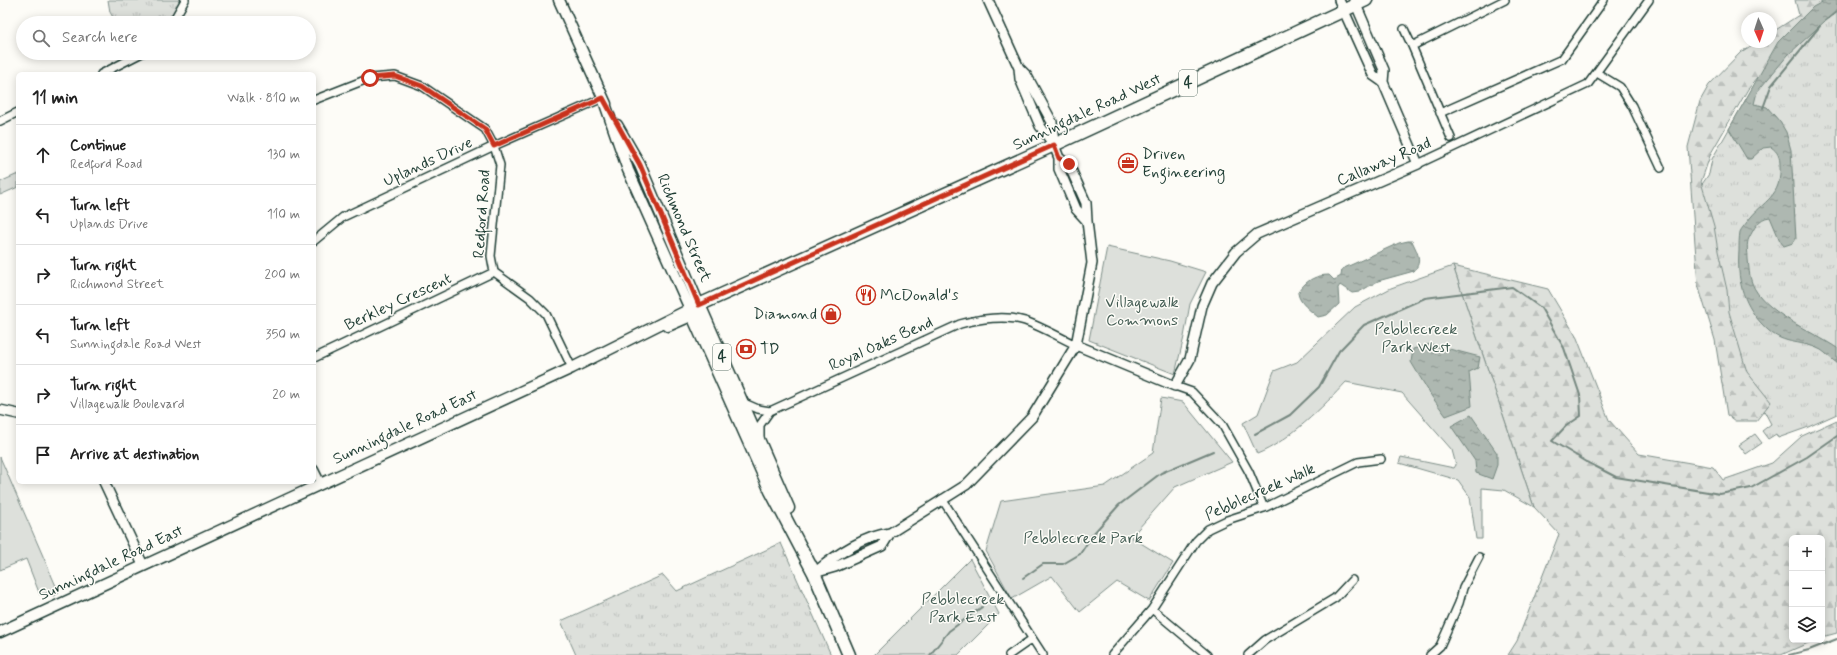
<!DOCTYPE html>
<html lang="en">
<head>
<meta charset="utf-8">
<style>
	:root { --surface:#fff; --page:#f6f6f6; --text:#222; --muted:#767676; --line:#e0e0e0 }
	body { margin:0; font-family:Mynerve,sans-serif; background:var(--page); color:var(--text) }
	.controls { position:absolute; right:12px; bottom:12px; display:grid; overflow:hidden; border-radius:6px; box-shadow:0 2px 10px #0003 }
	.controls button { width:36px; height:36px; display:grid; place-items:center; padding:0; border:0; border-bottom:1px solid var(--line); background:var(--surface); color:var(--text); font:20px sans-serif }
	.compass { position:absolute; left:1741px; top:12px; width:36px; height:36px; border-radius:50%; background:var(--surface); box-shadow:0 2px 10px #0003; rotate:177deg }
	.stop { position:absolute; width:12px; height:12px; margin:-9px; border:3px solid #c8321e; border-radius:50%; background:#fff }
	.stop.end { background:#c8321e; border-color:#fff; box-shadow:0 1px 4px #0008 }
	.list { margin:0; padding:0; list-style:none }
	h2 { display:flex; justify-content:space-between; align-items:center; height:52px; margin:0; padding:0 16px; font-size:17px }
	h2 small { font-size:13px; font-weight:400; color:var(--muted) }
	.list li { display:grid; grid-template-columns:26px 1fr auto; gap:12px; align-items:center; box-sizing:border-box; height:60px; padding:0 16px; border-top:1px solid var(--line) }
	.list b { display:block; font-size:15px; white-space:nowrap }
	.list p { margin:0; font-size:13px; white-space:nowrap; color:var(--muted) }
	.list em { font-size:13px; font-style:normal; color:var(--muted) }
	.icon { flex:none; width:22px; height:22px; fill:none; stroke:currentColor; stroke-width:2; stroke-linecap:round; stroke-linejoin:round }
	.map { position:relative; flex:none; width:1837px; height:655px; overflow:hidden }
	.search { position:absolute; background:var(--surface); box-shadow:0 2px 10px #0003; left:16px; top:16px; width:300px; height:44px; display:flex; align-items:center; gap:10px; box-sizing:border-box; padding:0 14px; border-radius:22px; color:var(--muted); font-size:15px }
	.panel { position:absolute; background:var(--surface); box-shadow:0 2px 10px #0003; left:16px; top:72px; width:300px; height:412px; border-radius:6px }
	.map>svg:first-child { display:block }
	.grass { fill:url(#grass-tufts); stroke:#7e8e88 }
	.forest { fill:url(#forest-firs); stroke:#7e8e88 }
	.park { fill:#dde0db; stroke:#7e8e88 }
	.water { fill:url(#water-ripples); stroke:#75877f }
	.lines { fill:none; stroke-linecap:round; stroke-linejoin:round }
	.stream { stroke:#75877f; stroke-width:2 }
	.minor-casing { stroke:#1f3d34; stroke-width:10 }
	.tertiary-casing { stroke:#1f3d34; stroke-width:12 }
	.secondary-casing { stroke:#1f3d34; stroke-width:13 }
	.primary-casing { stroke:#1f3d34; stroke-width:15 }
	.minor { stroke:#fdfcf7; stroke-width:7 }
	.tertiary { stroke:#fdfcf7; stroke-width:9 }
	.secondary { stroke:#fdfcf7; stroke-width:10 }
	.primary { stroke:#fdfcf7; stroke-width:12 }
	.route { stroke:#c8321e; stroke-width:5 }
	.labels { text-anchor:middle; dominant-baseline:central; stroke-width:3; stroke-linejoin:round; paint-order:stroke }
	.shield { fill:#fdfcf7; stroke:#62766e; stroke-width:1 }
	.shield-label { font-size:15px; font-weight:bold; fill:#1f3d34 }
	.street-label { font-size:16px; fill:#1f3d34; stroke:#fdfcf7 }
	.poi-label { font-size:16px; fill:#1f3d34; stroke:#fdfcf7; text-anchor:start }
	.park-label { font-size:16px; fill:#455e55; stroke:#fdfcf7 }
</style>
</head>
<body>
<div class="map">
<svg width="1837" height="655" viewBox="0 0 1837 655">
	<defs>
		<pattern id="grass-tufts" width="24" height="20" patternUnits="userSpaceOnUse"><rect width="24" height="20" fill="#dde0db"/><path d="M3 7l-1-3M5 7V3M7 7l1-3M15 17l-1-3M17 17v-4M19 17l1-3" fill="none" stroke="#bdc1bd"/></pattern>
		<pattern id="forest-firs" width="22" height="20" patternUnits="userSpaceOnUse"><rect width="22" height="20" fill="#dde0db"/><path d="M5 1l3.5 6h-7zM16 11l3.5 6h-7z" fill="#bdc1bd"/></pattern>
		<pattern id="water-ripples" width="26" height="14" patternUnits="userSpaceOnUse"><rect width="26" height="14" fill="#aeb8b1"/><path d="M2 4q2-2 4 0t4 0M15 11q2-2 4 0t4 0" fill="none" stroke="#8d9791"/></pattern>
	</defs>
	<rect width="100%" height="100%" fill="#fdfcf7"/>
	<filter id="ink" filterUnits="userSpaceOnUse"><feTurbulence type="fractalNoise" baseFrequency=".025" numOctaves="2"/><feDisplacementMap in="SourceGraphic" scale="8" xChannelSelector="R" yChannelSelector="G"/><feConvolveMatrix kernelMatrix="1 2 1 2 8 2 1 2 1" color-interpolation-filters="sRGB"/></filter>
	<g filter="url(#ink)">
		<path class="grass" d="M108 0H181L167 23H116L110 12Z
			M1837 3V414L1806 428 1778 438 1776 434 1768 439 1762 431 1771 424 1761 405 1743 378 1694 196 1709 174 1712 159 1753 87Z
			M1755 434 1762 443 1746 454 1739 445Z
			M781 543 831 655H576L561 621 663 575 677 591Z"/>
		<path class="forest" d="M1795 0H1836L1791 38 1748 89 1711 153 1701 182 1714 226 1718 251 1727 290 1729 312 1743 359 1747 372 1771 402 1756 421H1735L1727 415 1715 340 1698 285 1688 147 1700 101 1709 85 1741 52 1757 42H1771V33L1799 15Z
			M1453 266 1548 289 1577 338 1609 420 1639 454 1713 467 1723 480 1772 463 1802 436 1837 420V633L1822 637V538H1792V640H1815L1781 655H1508L1517 641 1559 534 1534 507Z"/>
		<path class="park" d="M18 174V187L0 195V182Z
			M1107 247 1170 261 1206 272 1190 304 1184 337 1175 374 1089 340Z
			M1453 266 1534 507 1504 490 1482 488V539H1476L1470 497 1458 480 1399 463 1401 457 1454 468 1456 465 1452 450 1402 393 1346 382C1324 406 1288 442 1257 454L1243 423 1258 414 1274 371 1297 362 1355 307 1391 288Z
			M1161 398 1183 402 1232 462 1175 487 1131 537 1173 563 1149 601 1117 582 1080 612 1052 576 1012 599 986 551 1001 501 1105 486 1153 453Z
			M0 457 59 593 53 596 49 592 40 595 26 559 0 570Z
			M970 559 999 614 958 655H874Z"/>
		<path class="water" d="M1826 0H1837V10L1788 55 1757 92 1754 104 1767 107 1780 122 1786 132 1791 150 1796 239 1793 243 1784 246 1780 241 1770 217C1758 218 1754 229 1749 238 1746 244 1748 252 1748 259 1749 267 1749 276 1752 283 1762 311 1813 332 1837 348V363C1832 360 1826 353 1821 350 1798 338 1783 348 1761 323 1742 302 1737 278 1739 251 1739 245 1739 238 1740 232 1741 229 1745 225 1747 222 1764 199 1782 198 1780 165 1780 157 1778 152 1771 147L1763 148 1751 159H1747L1729 129 1778 42 1813 7Z
			M1408 241H1412C1417 252 1423 261 1414 271L1378 281 1359 292 1352 293 1340 285 1338 288 1339 304 1327 315 1318 317C1311 311 1299 303 1298 293 1305 281 1315 275 1329 275L1334 280 1341 276 1342 269 1399 243Z
			M1430 344 1480 357 1478 368 1469 372 1472 406 1446 416 1432 397 1411 362 1413 349Z
			M1471 415 1497 453V465L1492 479 1476 473 1475 461 1451 426Z"/>
		<g class="lines">
			<path class="stream" d="M1825 21 1837 12
				M1763 108 1771 86 1820 26
				M1255 434 1290 415 1319 387 1339 351 1364 325 1425 298 1512 287 1541 308 1564 348 1580 395 1581 416 1566 426 1552 441 1587 462 1616 477 1720 494 1751 488 1807 457 1837 436
				M1023 578 1043 564H1063L1080 554 1093 534 1119 505 1161 473 1213 451
				M930 655 949 631 982 607
				M1789 655 1809 650 1837 639"/>
			<g class="minor-casing">
				<path id="minor" d="M172 23 185 0
					M1404 29 1412 46
					M1597 73 1620 87 1632 106 1661 168
					M101 74 142 53
					M314 100 370 78 395 76 422 86 485 129 494 146 500 165 491 256 494 272 530 298 546 314 572 368
					M1440 113 1562 59 1604 0
					M0 121 18 112
					M1451 138 1412 46 1505 0
					M1418 164 1588 84 1649 0
					M314 241 343 217 494 146 603 98
					M314 358 494 272
					M1175 386 1192 392 1222 424 1249 472 1264 508
					M742 402 758 409 770 411
					M760 440V425L770 411 960 324C979 319 1006 315 1025 321 1042 327 1059 337 1076 345
					M314 469 321 483
					M942 499 1043 655
					M1152 609 1207 655
					M1009 655 1032 639
					M1112 655 1152 609 1196 541 1208 529 1227 520 1264 508 1358 462 1381 459
					M1248 655 1265 640 1335 598 1352 580
					M1430 655 1440 646 1459 603 1463 588 1479 557"/>
			</g>
			<g class="tertiary-casing">
				<path id="tertiary" d="M988 0 1019 68 1020 79 1040 126 1054 145 1059 158V169L1076 209 1087 221
					M1339 0 1373 75 1383 82
					M1019 68 1027 76 1052 122 1054 144
					M1076 345 1175 386 1190 359 1202 306 1212 283 1236 252 1257 234 1418 164 1383 82 1384 70 1354 0
					M0 410 18 414
					M104 482 143 565
					M818 570C837 554 865 536 890 533
					M814 573 835 567 882 546 890 533 966 485 1032 417 1076 345 1092 263 1087 221 1086 203 1069 165 1059 158"/>
			</g>
			<g class="secondary-casing">
				<path id="secondary" d="M559 0 606 104
					M617 125 640 165 699 305
					M668 326 700 312
					M0 632 572 368 690 309 628 170 603 98"/>
			</g>
			<g class="primary-casing">
				<path id="primary" d="M699 305 788 508
					M811 566 849 655
					M814 573 771 491 690 309 1054 145 1366 0"/>
			</g>
			<use href="#minor" class="minor"/>
			<use href="#tertiary" class="tertiary"/>
			<use href="#secondary" class="secondary"/>
			<use href="#primary" class="primary"/>
		</g>
	</g>
	<g class="lines" filter="url(#ink)">
		<path class="route" d="M370 78 395 76 422 86 485 129 494 146 603 98 640 165 699 305 1054 145 1059 158 1069 164"/>
	</g>
	<defs>
		<g id="office-ring" transform="scale(1)"><circle r="9.5" fill="#fdfcf7" stroke="#c8321e" stroke-width="1.5"/><path d="M-6-3h4V-5.5h4V-3h4V5H-6ZM-1-4.5V-3h2v-1.5ZM-6 0V1H6V0Z" fill="#c8321e"/></g>
		<g id="restaurant-ring" transform="scale(1)"><circle r="9.5" fill="#fdfcf7" stroke="#c8321e" stroke-width="1.5"/><path d="M-5-6h1v4h1v-4h1v4h1v-4h1v5L-1.5 .5V6h-2V.5L-5-1ZM5-6V6H3V1.5H1.5Q1.5-4 5-6Z" fill="#c8321e"/></g>
		<g id="shop-ring" transform="scale(1)"><circle r="9.5" fill="#fdfcf7" stroke="#c8321e" stroke-width="1.5"/><path d="M-5-2.5h2.3a2.7 3.5 0 0 1 5.4 0H5L5.5 6h-11ZM-1.5-2.5h3a1.5 2.3 0 0 0-3 0Z" fill="#c8321e"/></g>
		<g id="bank-ring" transform="scale(1)"><circle r="9.5" fill="#fdfcf7" stroke="#c8321e" stroke-width="1.5"/><path d="M-6-4H6V4H-6ZM0-2.3a2.3 2.3 0 1 0 0 4.6a2.3 2.3 0 1 0 0-4.6Z" fill="#c8321e"/></g>
	</defs>
	<g fill-rule="evenodd">
		<use href="#office-ring" x="1128" y="163"/>
		<use href="#restaurant-ring" x="866" y="295"/>
		<use href="#shop-ring" x="831" y="314"/>
		<use href="#bank-ring" x="746" y="349"/>
	</g>
	<g class="labels">
		<g class="shield">
			<rect x="1179" y="70" width="18" height="26" rx="3"/>
			<rect x="713" y="344" width="18" height="26" rx="3"/>
		</g>
		<g class="shield-label">
			<text x="1188" y="83">4</text>
			<text x="722" y="357">4</text>
		</g>
		<g class="street-label">
			<text transform="translate(1087 112) rotate(-25)">Sunningdale Road West</text>
			<text transform="translate(428 162) rotate(-25)">Uplands Drive</text>
			<text transform="translate(1384 162) rotate(-23)">Callaway Road</text>
			<text transform="translate(482 214) rotate(-86)">Redford Road</text>
			<text transform="translate(684 228) rotate(67)">Richmond Street</text>
			<text transform="translate(398 302) rotate(-25)">Berkley Crescent</text>
			<text transform="translate(881 344) rotate(-24)">Royal Oaks Bend</text>
			<text transform="translate(405 427) rotate(-25)">Sunningdale Road East</text>
			<text transform="translate(1260 492) rotate(-24)">Pebblecreek Walk</text>
			<text transform="translate(111 563) rotate(-25)">Sunningdale Road East</text>
		</g>
		<g class="poi-label">
			<text x="1142" y="154">Driven<tspan x="1142" dy="18">Engineering</tspan></text>
			<text x="880" y="295">McDonald's</text>
			<text x="817" y="314" text-anchor="end">Diamond</text>
			<text x="760" y="349">TD</text>
		</g>
		<g class="park-label">
			<text x="1142" y="302">Villagewalk<tspan x="1142" dy="18">Commons</tspan></text>
			<text x="1416" y="329">Pebblecreek<tspan x="1416" dy="18">Park West</tspan></text>
			<text x="1083" y="538">Pebblecreek Park</text>
			<text x="963" y="599">Pebblecreek<tspan x="963" dy="18">Park East</tspan></text>
		</g>
	</g>
</svg>
<div class="controls">
<button>+</button>
<button>−</button>
<button><svg class="icon" aria-label="layers" viewBox="0 0 24 24"><path d="M12 4l9 5-9 5-9-5zM3 14l9 5 9-5"/></svg></button>
</div>
<svg class="compass" viewBox="-18 -18 36 36"><path d="M0-13l5 13h-10z" fill="#e53935"/><path d="M0 13l5-13h-10z" fill="#767676"/></svg>
<div class="stop" style="left:370px;top:78px"></div>
<div class="stop end" style="left:1069px;top:164px"></div>
<div class="search"><svg class="icon" aria-label="search" viewBox="0 0 24 24"><circle cx="10" cy="10" r="6"/><path d="M15 15l6 6"/></svg>Search here</div>
<section class="panel">
<h2>11 min<small>Walk · 810 m</small></h2>
<ul class="list">
<li><svg class="icon" aria-label="ahead" viewBox="0 0 24 24"><path d="M12 20V5M6 11l6-6 6 6"/></svg><div><b>Continue</b><p>Redford Road</p></div><em>130 m</em></li>
<li><svg class="icon" aria-label="left" viewBox="0 0 24 24"><path d="M17 20v-9H6M10 6l-5 5 5 5"/></svg><div><b>Turn left</b><p>Uplands Drive</p></div><em>110 m</em></li>
<li><svg class="icon" aria-label="right" viewBox="0 0 24 24"><path d="M7 20v-9h11M14 6l5 5-5 5"/></svg><div><b>Turn right</b><p>Richmond Street</p></div><em>200 m</em></li>
<li><svg class="icon" aria-label="left" viewBox="0 0 24 24"><path d="M17 20v-9H6M10 6l-5 5 5 5"/></svg><div><b>Turn left</b><p>Sunningdale Road West</p></div><em>350 m</em></li>
<li><svg class="icon" aria-label="right" viewBox="0 0 24 24"><path d="M7 20v-9h11M14 6l5 5-5 5"/></svg><div><b>Turn right</b><p>Villagewalk Boulevard</p></div><em>20 m</em></li>
<li><svg class="icon" aria-label="arrive" viewBox="0 0 24 24"><path d="M6 21V4h12l-3 4 3 4H6"/></svg><div><b>Arrive at destination</b></div></li>
</ul>
</section>
</div>
</body>
</html>
